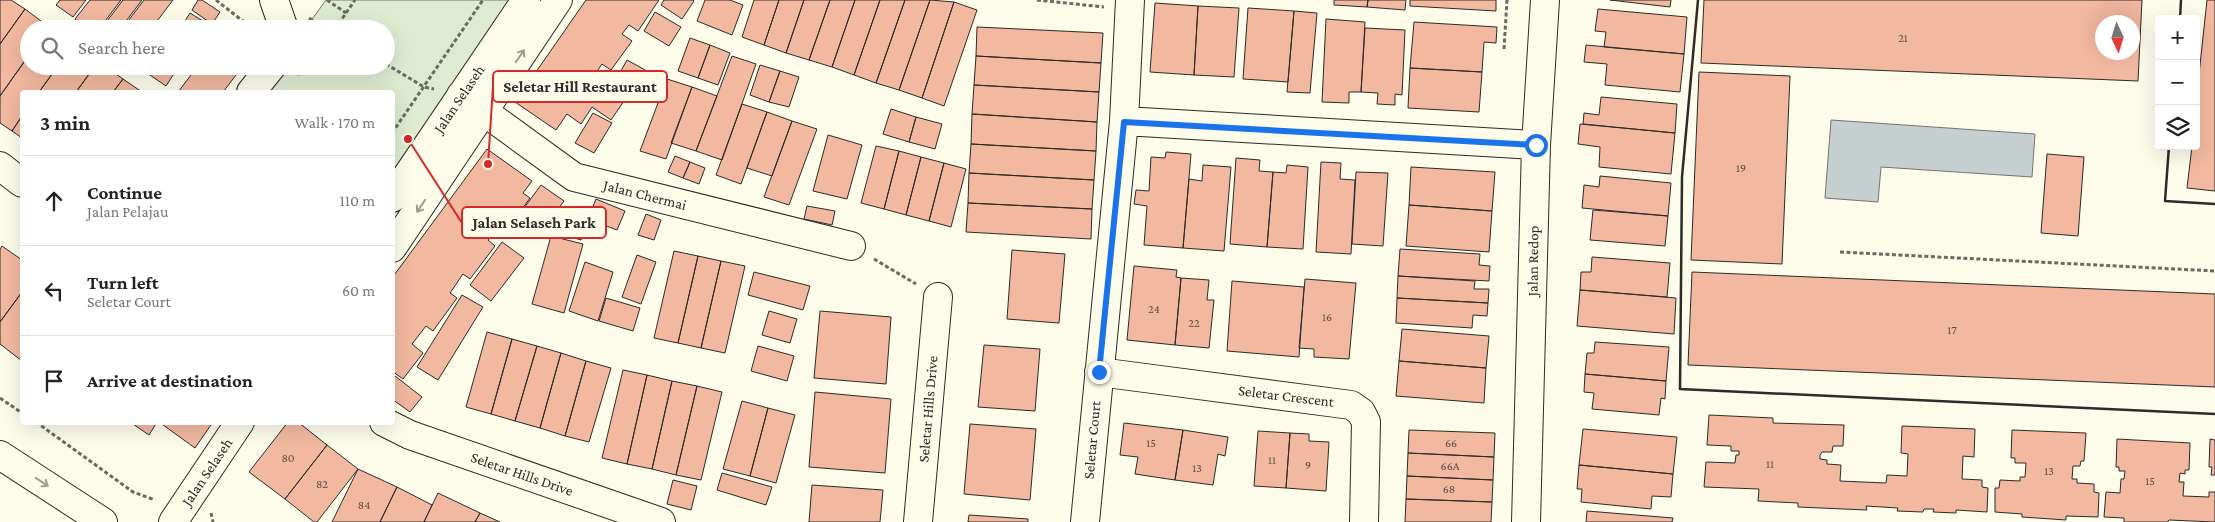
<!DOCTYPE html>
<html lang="en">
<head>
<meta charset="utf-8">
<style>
	:root { --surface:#fff; --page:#f2f2f2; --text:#222; --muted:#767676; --line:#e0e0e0 }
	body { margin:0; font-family:"Crimson Pro",serif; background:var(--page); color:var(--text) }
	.controls { position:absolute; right:15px; top:15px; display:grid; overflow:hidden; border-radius:5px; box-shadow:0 5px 20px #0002 }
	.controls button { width:45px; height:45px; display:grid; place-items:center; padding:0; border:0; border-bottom:1px solid var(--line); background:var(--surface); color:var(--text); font:25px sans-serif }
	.compass { position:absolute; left:2095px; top:15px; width:45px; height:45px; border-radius:50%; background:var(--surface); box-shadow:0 5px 20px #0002; rotate:176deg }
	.stop { position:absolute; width:15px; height:15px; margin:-11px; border:4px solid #1a73e8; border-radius:50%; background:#fff }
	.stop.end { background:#1a73e8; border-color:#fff; box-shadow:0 1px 5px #0008 }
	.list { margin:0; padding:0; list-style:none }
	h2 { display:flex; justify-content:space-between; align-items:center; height:65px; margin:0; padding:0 20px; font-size:21px }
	h2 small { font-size:16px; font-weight:400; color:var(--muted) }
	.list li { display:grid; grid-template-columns:32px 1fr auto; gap:15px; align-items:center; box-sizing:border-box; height:90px; padding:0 20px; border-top:1px solid var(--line) }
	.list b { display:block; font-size:19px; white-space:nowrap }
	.list p { margin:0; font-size:16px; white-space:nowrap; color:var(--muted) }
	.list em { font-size:16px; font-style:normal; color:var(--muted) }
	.icon { flex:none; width:28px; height:28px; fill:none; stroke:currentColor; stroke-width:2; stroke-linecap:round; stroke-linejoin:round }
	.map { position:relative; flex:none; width:2215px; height:522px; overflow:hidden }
	.search { position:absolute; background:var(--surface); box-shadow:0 5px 20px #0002; left:20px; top:20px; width:375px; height:55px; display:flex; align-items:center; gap:12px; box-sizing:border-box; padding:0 18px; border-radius:28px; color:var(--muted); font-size:19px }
	.panel { position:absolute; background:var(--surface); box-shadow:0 5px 20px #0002; left:20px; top:90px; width:375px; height:335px; border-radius:5px }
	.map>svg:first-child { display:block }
	.green { fill:#deebd1; stroke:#74746e }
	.water { fill:#c7d0d0; stroke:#74746e }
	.building { fill:#f2b8a0; stroke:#2b2b2b; fill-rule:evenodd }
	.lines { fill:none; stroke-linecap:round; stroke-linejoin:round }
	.minor-casing { stroke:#2b2b2b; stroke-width:30 }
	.major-casing { stroke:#2b2b2b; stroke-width:30 }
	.path { stroke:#6a6964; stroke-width:3; stroke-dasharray:4 2.5; stroke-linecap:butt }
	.minor { stroke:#fdfbea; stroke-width:28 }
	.major { stroke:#fdfbea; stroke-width:28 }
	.wall { stroke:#2b2b2b; stroke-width:2.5 }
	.oneway { stroke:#9e9d94 }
	.route { stroke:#1a73e8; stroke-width:6 }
	.labels { text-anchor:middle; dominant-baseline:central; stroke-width:4; stroke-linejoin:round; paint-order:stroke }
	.number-label { font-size:12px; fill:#5d4e48 }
	.street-label { font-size:15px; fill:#2b2b2b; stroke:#fdfbea }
	.leader { fill:none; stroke:#d62828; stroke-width:2 }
	.callout-dot { fill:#d62828; stroke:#fdfbea; stroke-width:2 }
	.callout { fill:#fdfbea; stroke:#d62828; stroke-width:2 }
	.callout-label { font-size:16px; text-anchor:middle; font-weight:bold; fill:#2b2b2b }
</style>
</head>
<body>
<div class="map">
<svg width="2215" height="522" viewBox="0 0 2215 522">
	<rect width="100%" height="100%" fill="#fdfbea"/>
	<path class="green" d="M326 0H517L393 185 392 92H259L278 66H386V29H305Z"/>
	<path class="water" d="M1831 120 2035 134 2032 177 1881 167 1878 202 1825 198Z"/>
	<path class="building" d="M0 0H11L25 9 0 44Z
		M60 0H86L73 17 56 5Z
		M90 0H121L99 29H89L75 19Z
		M123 0H142L120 29H101Z
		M144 0H173L151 29H122Z
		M198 0H202L220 12 212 24 192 10Z
		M586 0H659L638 31 629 25 622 34 632 41 611 70 602 64 594 76 626 98 611 120 592 107 581 124 567 114 556 130 515 102Z
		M664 0H693L694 1 682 19 661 5Z
		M705 0H730L743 5 732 35 697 21Z
		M754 0H779L764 45 742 37Z
		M779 0H804L786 53 764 45Z
		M804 0H830L809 60 786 53Z
		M830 0H855L832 67 809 60Z
		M855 0H880L854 75 832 67Z
		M880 0H905L876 83 854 75Z
		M905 0H930L899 90 876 83Z
		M930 0 954 2 922 98 899 90Z
		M1334 0H1368L1367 7 1334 5Z
		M1368 0H1406L1405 10 1367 7Z
		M1410 0H1496V11L1410 6Z
		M1610 0H1671L1670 7Z
		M1704 0H2142L2138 81 1701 63ZM2102 22H2132V52H2102Z
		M2207 0H2215V191L2187 188 2192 146H2196V102Z
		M954 2 977 10 944 106 922 98Z
		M1155 3 1198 6 1194 75 1150 72Z
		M1198 6 1239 8 1234 77 1194 75Z
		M1248 8 1294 11 1288 82 1243 79Z
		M25 9 49 27 48 29H29V55L0 96V44Z
		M1598 9 1687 17 1684 54 1604 47 1606 32 1595 31Z
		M1294 11 1317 13 1310 93 1287 92Z
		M655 12 681 27 669 46 644 31Z
		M190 13 214 28 180 29Z
		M1326 19 1365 22 1361 92H1349V103L1322 102Z
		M1414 22 1497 27 1496 43 1484 42 1482 72 1410 68Z
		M977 27 1103 33 1101 63 976 56Z
		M1365 28 1405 30 1402 95 1395 94V105L1377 104 1378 93 1361 92Z
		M690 38 710 45 698 78 678 71Z
		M710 45 730 53 718 85 698 78Z
		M1586 45 1684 54 1680 92 1605 85 1607 64 1584 62Z
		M29 55V66H58L39 92H22V116L12 131 0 123V96Z
		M732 56 756 64 722 160 696 151Z
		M976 56 1101 63 1099 92 974 85Z
		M627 60 647 71 633 96 613 85Z
		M760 65 780 71 769 102 750 95Z
		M58 66H95L76 92H39Z
		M95 66H105L123 79 113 92H76Z
		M151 66H179L166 86 147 73Z
		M198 66H243L223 92H178Z
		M1410 68 1482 72 1479 112 1408 108Z
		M780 71 799 77 789 107 769 102Z
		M1699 72 1790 76 1782 264 1691 260Z
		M123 79 142 92H113Z
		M667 79 692 87 666 159 640 151Z
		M974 85 1099 92 1097 122 972 114Z
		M692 87 717 96 696 151 671 143Z
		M1601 97 1677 104 1675 133 1583 124 1584 113 1599 115Z
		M742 104 767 112 741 184 716 175Z
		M891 109 916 117 909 142 883 134Z
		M767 112 792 121 772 176 747 168Z
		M593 113 612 123 594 153 575 143Z
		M972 114 1097 122 1096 151 971 144Z
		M22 116V138L12 131Z
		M916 117 942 124 935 149 909 142Z
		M792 121 817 129 789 205 764 197Z
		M1580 124 1675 133 1671 174 1599 167 1600 147 1578 144Z
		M828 135 862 145 847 199 813 191Z
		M971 144 1096 151 1094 180 969 173Z
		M876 146 899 151 884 209 861 203Z
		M487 149 532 181 523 193 530 198 506 231 499 226 488 240 495 246 470 279 463 274 450 293 457 298 433 331 426 326 412 344 423 353 403 379 392 371V278Z
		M899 151 921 157 906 215 884 209Z
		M1166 152 1191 154 1183 248 1144 245 1147 206 1134 204 1136 190 1149 191 1151 157 1165 158Z
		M2047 154 2084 157 2078 236 2041 233Z
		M675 156 690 162 683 178 668 172Z
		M921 157 944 163 929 221 906 215Z
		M1236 158 1260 160 1259 171 1273 172 1267 247 1230 244Z
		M690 162 705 168 699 184 683 178Z
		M1321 162 1341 163 1340 179 1355 180 1351 254 1316 252Z
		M944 163 966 169 951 227 929 221Z
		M1203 165 1231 167 1224 251 1183 248 1189 179 1202 181Z
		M1287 165 1308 167 1303 249 1267 247 1273 172 1286 173Z
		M1411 167 1495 172 1492 211 1409 205Z
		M1356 172 1388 173 1383 246 1352 244Z
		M969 173 1094 180 1092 209 968 203Z
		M1600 176 1671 183 1668 216 1582 208 1584 185 1599 187Z
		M541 185 564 201 547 224 524 208Z
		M596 199 625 211 617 230 588 219Z
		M968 203 1092 209 1091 239 966 232Z
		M1409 205 1492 211 1489 252 1406 246Z
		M807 206 835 211 832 225 804 219Z
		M1593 210 1668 216 1665 246 1590 240Z
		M564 213 587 220 581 240 557 233Z
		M646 214 661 220 654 240 638 235Z
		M551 236 583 244 564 313 532 304Z
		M502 242 524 258 491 301 470 285Z
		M2 246 22 260V292L0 322V249Z
		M1400 249 1480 254 1479 265 1490 266 1489 281 1398 276Z
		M1012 250 1065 254 1059 323 1007 319Z
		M674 251 698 256 678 343 654 338Z
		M637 255 656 262 641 304 622 297Z
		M698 256 721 261 701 348 678 343Z
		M1592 257 1670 263 1667 297 1580 290 1581 272H1591Z
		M721 261 745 266 725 353 701 348Z
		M585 262 613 272 598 321 569 311Z
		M1134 266 1177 270 1176 277 1181 278 1175 345 1127 340Z
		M754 272 810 286 803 310 748 295Z
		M1692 272 2215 294V387L1688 365Z
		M1398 276 1475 281 1474 289H1489L1488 303 1397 298Z
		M1181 278 1209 280 1207 300H1214L1209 348 1175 345Z
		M1305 279 1356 283 1349 359 1314 357V349L1299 348Z
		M1232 281 1304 287 1299 357 1227 351Z
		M1580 290 1676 298 1674 334 1577 326Z
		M22 292V361L0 344V322Z
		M462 295 483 307 438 380 417 367Z
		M606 298 640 308 633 331 599 321Z
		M1397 298 1488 303 1487 316 1473 315 1472 328 1396 323Z
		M769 311 797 319 790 343 762 335Z
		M820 311 891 317 886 384 814 378Z
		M1402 329 1489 336 1486 368 1399 361Z
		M487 332 512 339 491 414 466 407Z
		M512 339 537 346 515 421 491 414Z
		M1595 342 1669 347 1666 381 1585 374 1587 353H1594Z
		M984 345 1040 349 1035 411 978 407Z
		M537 346 561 353 540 428 515 421Z
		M758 346 794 356 787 381 751 371Z
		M561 353 586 361 565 436 540 428Z
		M586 361 611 368 589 442 565 436Z
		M1399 361 1486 368 1484 403 1396 396Z
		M623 370 647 375 627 464 602 458Z
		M1585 374 1666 381 1665 399 1661 398 1659 415 1592 409 1594 393 1584 392Z
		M647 375 672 381 652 469 627 464Z
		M395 376 422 397 410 412 392 399V379Z
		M672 381 697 386 676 475 652 469Z
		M697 386 722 392 701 480 676 475Z
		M815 392 891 399 885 473 809 467Z
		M742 401 768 408 750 476 723 469Z
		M768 408 795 415 776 483 750 476Z
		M1709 415 1773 418V423L1844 425 1843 446H1833L1832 452H1822L1820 455V459L1827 460V464L1841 465 1840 481 1886 483 1887 475 1907 476 1908 454 1901 453 1902 426 1975 429 1974 457 1963 456 1962 479 1982 480V487L1988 488 1987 512 1956 510V513L1933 512 1934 509H1924L1923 512 1897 511 1898 508 1866 506 1867 510 1798 507V503L1758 501 1759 489 1704 487 1706 462 1735 463 1736 455H1739V451H1731V446L1707 445Z
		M130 422H157L149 435Z
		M159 422H213L195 448Z
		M288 422H298L327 445 285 499 249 472Z
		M1124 423 1183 430 1175 480 1135 474 1138 457 1120 455Z
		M970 424 1036 429 1030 500 964 494Z
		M1583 429 1677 437 1673 474 1579 465Z
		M1183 430 1228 437 1225 456 1218 454 1213 485 1175 480Z
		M1409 430 1495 433 1494 457 1408 453Z
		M2012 430 2086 433 2084 461H2081L2080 466H2073L2072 479H2077V483L2094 484V492L2099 493 2098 517 2066 516V520L2022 517V514L1995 512V488H1999L2000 480 2020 481V477H2025L2026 463H2015V458H2011Z
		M1258 431 1290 433 1286 488 1254 486Z
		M1290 433 1309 434V441L1329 442 1326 491 1286 488Z
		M2117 439 2190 443 2189 470H2185V474L2180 473 2179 482H2184L2183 496 2209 497V492H2215V522L2169 520 2168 522H2124V518L2104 517 2106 492 2120 493 2121 479H2124L2125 471H2119V467H2116Z
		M2210 439 2215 440V475H2211L2212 467H2209Z
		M327 445 358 469 317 522H314L285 499Z
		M1408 453 1494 457 1493 480 1407 476Z
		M1579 465 1673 474 1671 497 1652 496 1651 509 1581 502 1582 489H1577Z
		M358 469 397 487 380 522H332Z
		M722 473 772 487 766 505 717 490Z
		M1407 476 1493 480 1492 502 1406 499Z
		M673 480 697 486 691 510 667 504Z
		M812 485 883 490 880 522H809Z
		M397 487 432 505 424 522H380Z
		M438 493 480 513 475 522H424Z
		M1406 499 1492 502 1491 522H1405Z
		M1587 511 1673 518 1672 522H1586Z
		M480 513 500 522H475Z
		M969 515 1028 519V522H968Z"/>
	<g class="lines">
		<g class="minor-casing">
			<path id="minor" d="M274 0 284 29
				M251 92 272 66
				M461 95 574 177 851 246
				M1124 121 1536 145
				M0 166 22 183
				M392 198 526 0
				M392 248 558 0
				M1099 372 1351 405 1361 412 1366 422 1364 522
				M384 422 410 435 661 522
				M173 522 240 422
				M918 522 938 297
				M1085 522 1124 121 1130 0
				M1526 522 1536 145 1545 0"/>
		</g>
		<g class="major-casing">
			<path id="major" d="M0 455 103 522"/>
		</g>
		<path class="path" d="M216 0 253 29
			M327 0 346 13
			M1037 0 1104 7
			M309 18 326 29
			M335 29 355 0
			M1504 49 1507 0
			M386 64 424 87 434 89
			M298 75 305 66
			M392 133 483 0
			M1840 252 2215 271
			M874 259 916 284
			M0 398 22 413
			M36 422 133 492 155 500
			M211 513 213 522"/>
		<use href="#minor" class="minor"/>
		<use href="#major" class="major"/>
		<path class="wall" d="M1698 0 1682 177 1680 389 2215 414
			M2180 19 2181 0
			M2169 146 2165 201 2215 204"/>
	</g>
	<defs><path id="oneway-shaft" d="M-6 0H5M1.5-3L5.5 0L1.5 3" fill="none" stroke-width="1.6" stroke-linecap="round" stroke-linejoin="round" transform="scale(1.25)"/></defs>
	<g class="oneway">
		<use href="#oneway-shaft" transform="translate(520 56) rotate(-56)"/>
		<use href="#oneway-shaft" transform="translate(421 206) rotate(124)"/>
		<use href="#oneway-shaft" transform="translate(42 482) rotate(33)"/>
	</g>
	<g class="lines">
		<path class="route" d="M1099 372 1124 122 1536 145"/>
	</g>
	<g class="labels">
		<g class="number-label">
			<text x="1903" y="38">21</text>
			<text x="1741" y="168">19</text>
			<text x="1154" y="309">24</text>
			<text x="1327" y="317">16</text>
			<text x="1194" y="323">22</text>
			<text x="1952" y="330">17</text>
			<text x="1151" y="443">15</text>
			<text x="1451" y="443">66</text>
			<text x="288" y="458">80</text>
			<text x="1272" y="460">11</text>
			<text x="1770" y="464">11</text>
			<text x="1308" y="465">9</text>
			<text x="1450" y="466">66A</text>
			<text x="1197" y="468">13</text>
			<text x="2049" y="471">13</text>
			<text x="2150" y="481">15</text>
			<text x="322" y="484">82</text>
			<text x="1449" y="489">68</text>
			<text x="364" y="505">84</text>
		</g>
		<g class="street-label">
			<text transform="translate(459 99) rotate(-56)">Jalan Selaseh</text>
			<text transform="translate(645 195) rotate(14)">Jalan Chermai</text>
			<text transform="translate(1533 261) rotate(-89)">Jalan Redop</text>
			<text transform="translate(1286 396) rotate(7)">Seletar Crescent</text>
			<text transform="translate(928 409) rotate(-85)">Seletar Hills Drive</text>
			<text transform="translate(1092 440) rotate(-85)">Seletar Court</text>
			<text transform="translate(207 472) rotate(-56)">Jalan Selaseh</text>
			<text transform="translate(522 474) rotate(19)">Seletar Hills Drive</text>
		</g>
	</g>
	<path class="leader" d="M488 164L493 86M408 139L462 223"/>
	<g class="callout-dot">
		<circle cx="488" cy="164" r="5"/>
		<circle cx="408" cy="139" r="5"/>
	</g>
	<g class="callout">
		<rect x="493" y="71" width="174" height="31" rx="5"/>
		<rect x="462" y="207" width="144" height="31" rx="5"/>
	</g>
	<g class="callout-label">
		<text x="580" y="92">Seletar Hill Restaurant</text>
		<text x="534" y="228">Jalan Selaseh Park</text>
	</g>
</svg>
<div class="controls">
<button>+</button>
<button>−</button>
<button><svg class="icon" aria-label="layers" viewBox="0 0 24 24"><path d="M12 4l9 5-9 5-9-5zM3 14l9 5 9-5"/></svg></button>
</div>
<svg class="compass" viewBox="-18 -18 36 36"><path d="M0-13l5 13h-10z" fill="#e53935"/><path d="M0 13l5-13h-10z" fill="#767676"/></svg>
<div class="stop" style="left:1536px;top:145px"></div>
<div class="stop end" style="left:1099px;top:372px"></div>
<div class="search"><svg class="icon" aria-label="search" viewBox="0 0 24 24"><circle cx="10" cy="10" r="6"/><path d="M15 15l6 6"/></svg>Search here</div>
<section class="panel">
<h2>3 min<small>Walk · 170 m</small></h2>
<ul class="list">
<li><svg class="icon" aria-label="ahead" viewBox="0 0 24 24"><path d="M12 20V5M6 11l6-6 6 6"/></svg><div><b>Continue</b><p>Jalan Pelajau</p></div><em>110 m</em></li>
<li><svg class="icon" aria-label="left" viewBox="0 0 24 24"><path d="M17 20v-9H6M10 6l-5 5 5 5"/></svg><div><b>Turn left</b><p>Seletar Court</p></div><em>60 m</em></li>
<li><svg class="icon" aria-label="arrive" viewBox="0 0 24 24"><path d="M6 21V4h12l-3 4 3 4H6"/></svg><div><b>Arrive at destination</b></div></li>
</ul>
</section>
</div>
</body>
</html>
